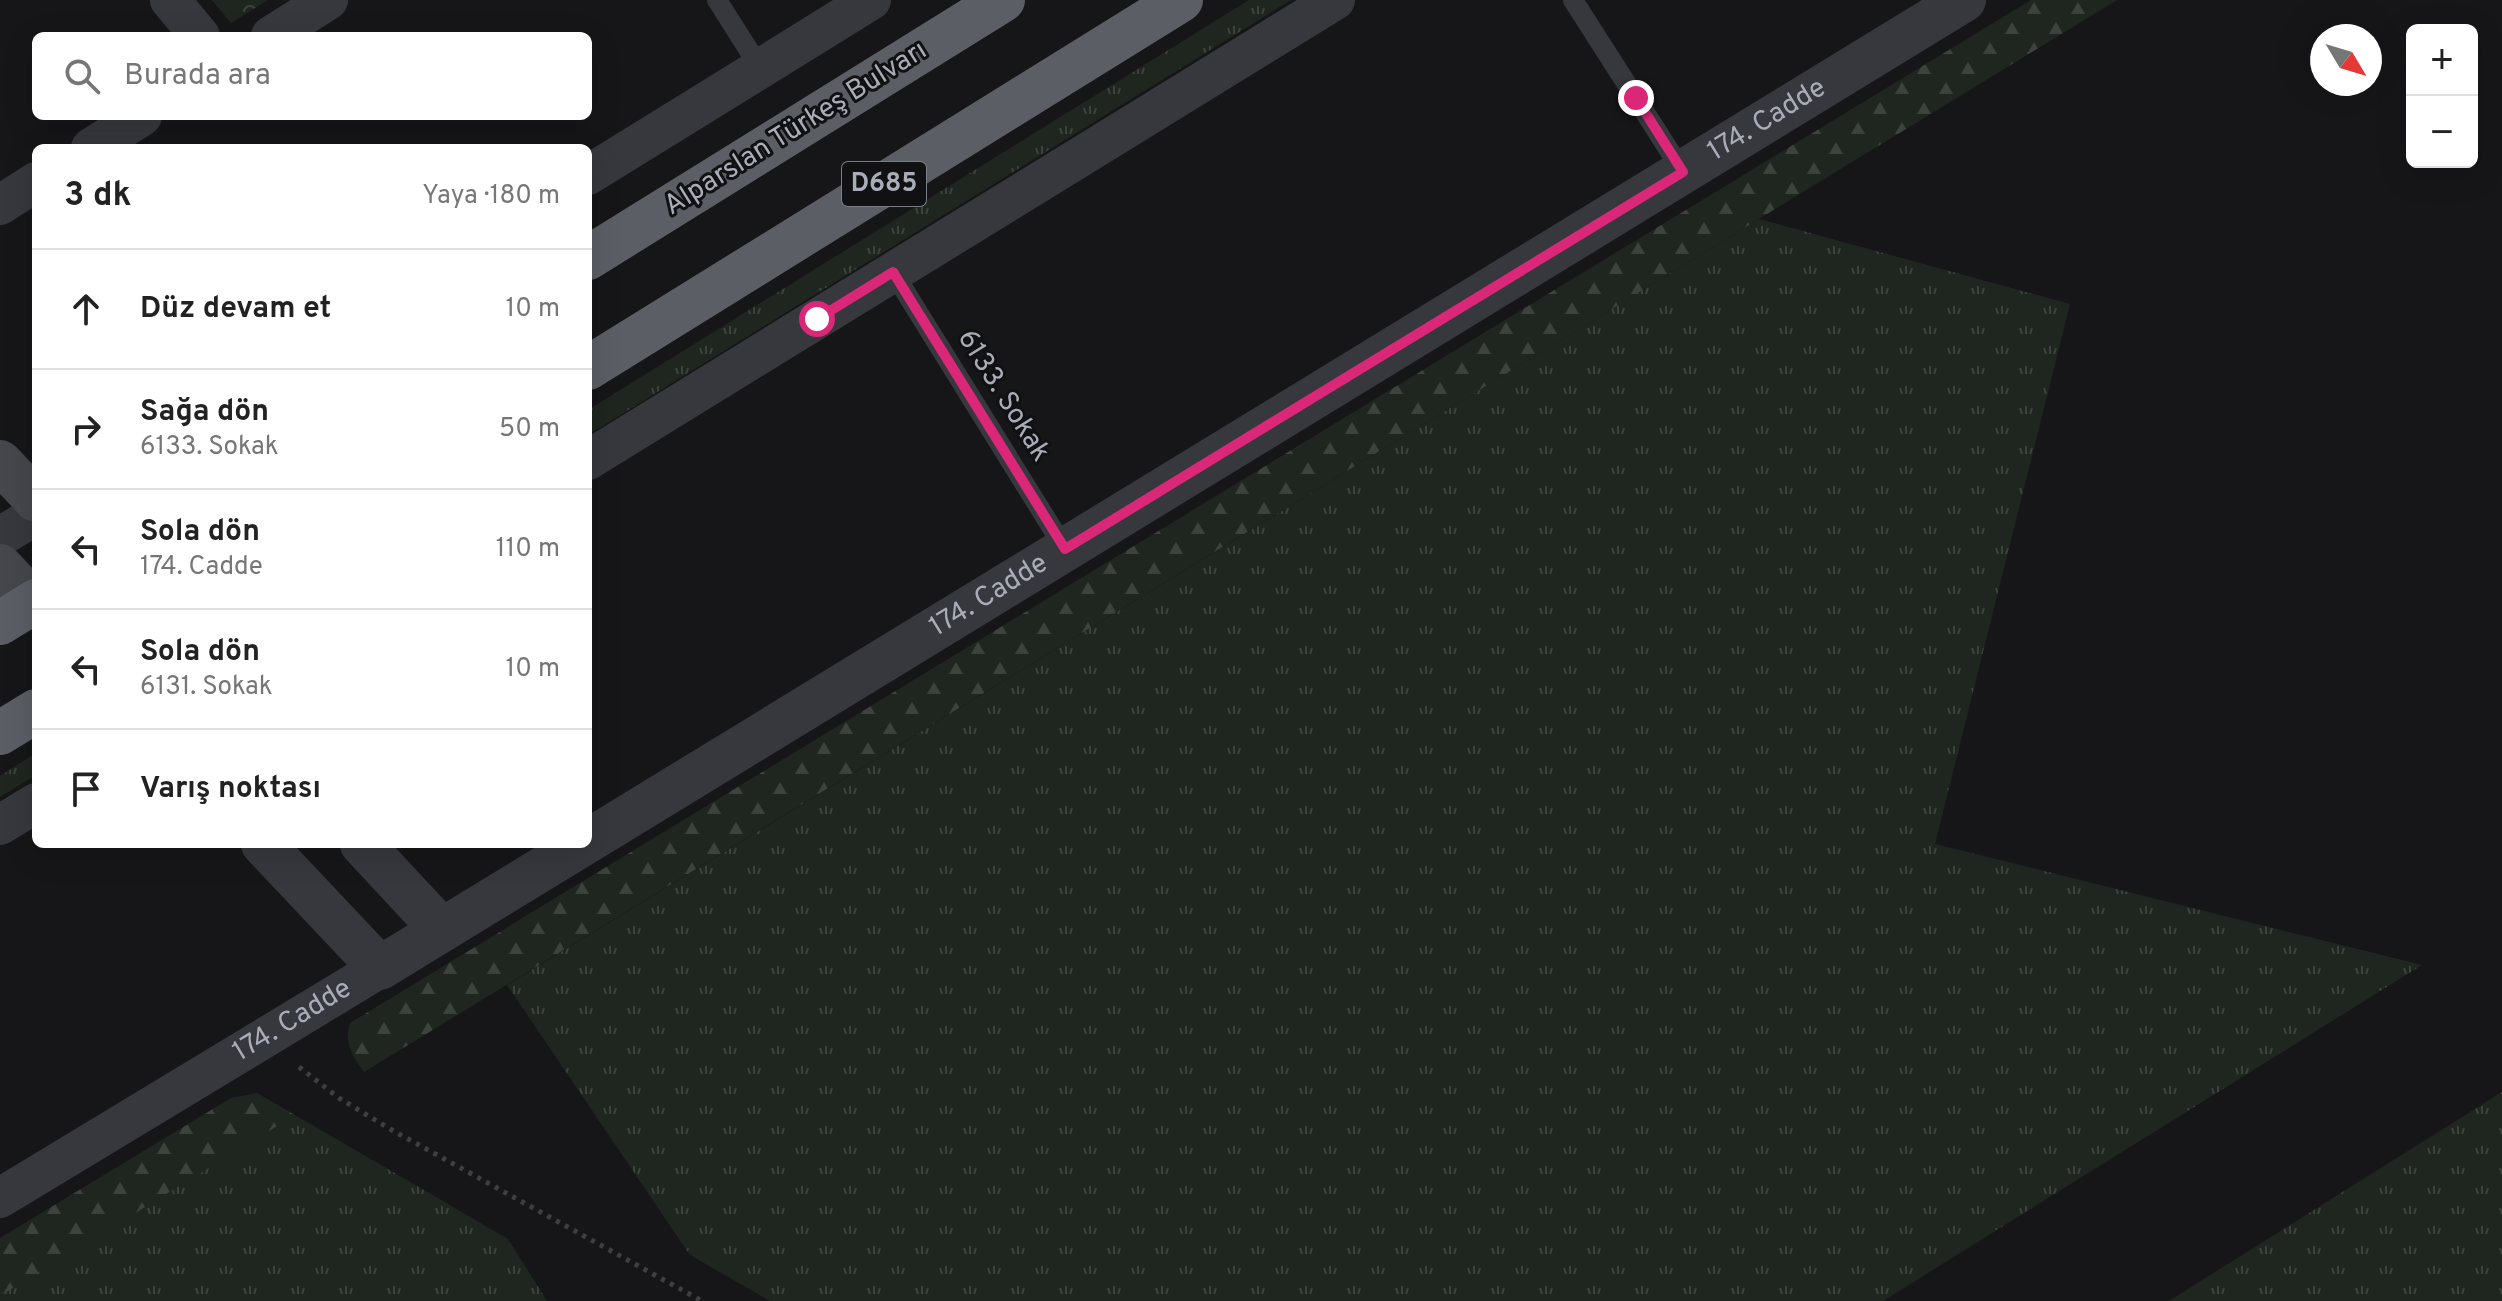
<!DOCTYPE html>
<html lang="tr">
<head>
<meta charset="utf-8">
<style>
	:root { --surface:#fff; --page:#f2f2f2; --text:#222; --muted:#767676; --line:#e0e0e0 }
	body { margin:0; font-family:Overpass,sans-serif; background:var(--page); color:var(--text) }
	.controls { position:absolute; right:24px; top:24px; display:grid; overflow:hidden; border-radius:12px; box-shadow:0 8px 32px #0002 }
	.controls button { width:72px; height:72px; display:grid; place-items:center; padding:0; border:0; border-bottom:2px solid var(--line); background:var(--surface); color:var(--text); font:40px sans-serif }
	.compass { position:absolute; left:2310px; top:24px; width:72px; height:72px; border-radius:50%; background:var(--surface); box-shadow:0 8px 32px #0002; rotate:128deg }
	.stop { position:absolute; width:24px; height:24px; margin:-18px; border:6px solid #db2777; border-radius:50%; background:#fff }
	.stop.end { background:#db2777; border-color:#fff; box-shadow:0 2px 8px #0008 }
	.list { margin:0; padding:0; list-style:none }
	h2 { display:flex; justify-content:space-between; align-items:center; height:104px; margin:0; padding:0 32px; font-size:34px }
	h2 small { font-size:26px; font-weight:400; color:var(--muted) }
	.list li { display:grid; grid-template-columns:52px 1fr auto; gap:24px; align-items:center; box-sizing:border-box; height:120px; padding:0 32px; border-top:2px solid var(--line) }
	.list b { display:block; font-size:30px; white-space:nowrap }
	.list p { margin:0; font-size:26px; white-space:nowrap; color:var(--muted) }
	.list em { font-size:26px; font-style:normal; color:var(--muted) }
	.icon { flex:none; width:44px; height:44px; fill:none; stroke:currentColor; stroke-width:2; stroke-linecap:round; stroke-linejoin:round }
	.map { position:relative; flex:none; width:2502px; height:1301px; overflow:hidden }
	.search { position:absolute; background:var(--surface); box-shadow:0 8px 32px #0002; left:32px; top:32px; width:560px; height:88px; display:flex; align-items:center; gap:20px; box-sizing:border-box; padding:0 28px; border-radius:12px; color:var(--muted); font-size:30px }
	.panel { position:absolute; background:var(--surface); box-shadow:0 8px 32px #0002; left:32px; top:144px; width:560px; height:704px; border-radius:12px }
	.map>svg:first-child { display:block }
	.grass { fill:url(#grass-tufts) }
	.forest { fill:url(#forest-firs) }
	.park { fill:url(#park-crowns) }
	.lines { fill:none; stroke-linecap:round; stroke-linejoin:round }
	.path { stroke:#3d3f44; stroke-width:5; stroke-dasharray:4 6; stroke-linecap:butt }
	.service { stroke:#37383d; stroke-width:20 }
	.minor { stroke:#37383d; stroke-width:40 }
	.tertiary { stroke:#37383d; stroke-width:44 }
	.secondary { stroke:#45474d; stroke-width:44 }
	.trunk { stroke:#5b5e65; stroke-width:44 }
	.route { stroke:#db2777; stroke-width:10 }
	.labels { text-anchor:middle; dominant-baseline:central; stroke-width:6; stroke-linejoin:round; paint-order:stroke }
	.shield { fill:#111113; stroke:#7b7e86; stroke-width:2 }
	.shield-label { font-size:26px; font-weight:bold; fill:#a8adb8 }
	.street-label { font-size:28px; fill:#a8adb8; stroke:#111113 }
</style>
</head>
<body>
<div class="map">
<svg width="2502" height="1301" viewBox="0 0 2502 1301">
	<defs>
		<pattern id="grass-tufts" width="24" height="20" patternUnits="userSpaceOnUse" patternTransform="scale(2)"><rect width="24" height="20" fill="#1e261f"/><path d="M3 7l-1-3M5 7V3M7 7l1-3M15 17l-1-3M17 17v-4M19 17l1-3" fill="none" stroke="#3c433d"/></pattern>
		<pattern id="forest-firs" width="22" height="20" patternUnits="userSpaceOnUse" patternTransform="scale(2)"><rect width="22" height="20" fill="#1e261f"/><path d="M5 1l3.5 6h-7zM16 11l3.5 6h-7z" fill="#3c433d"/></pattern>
		<pattern id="park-crowns" width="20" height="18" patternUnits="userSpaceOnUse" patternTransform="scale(2)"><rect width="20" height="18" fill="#1e261f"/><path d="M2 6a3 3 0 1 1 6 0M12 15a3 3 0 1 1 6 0" fill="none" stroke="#3c433d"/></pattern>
	</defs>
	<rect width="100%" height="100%" fill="#161618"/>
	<path class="grass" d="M1249 0H1291L588 435V410Z
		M1759 219 2070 304 1935 844 2422 965 1883 1301H770L690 1255 507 985Z
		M36 753V775L0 797V776Z
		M2502 1092V1301H2169L2180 1294Z
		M295 1115 508 1239 547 1301H0V1293Z"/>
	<path class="forest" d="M2031 0H2117L364 1072C352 1055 344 1044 350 1023Z
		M257 1093 295 1115 0 1296V1238L231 1098Z"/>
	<path class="park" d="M212 0H268L231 23Z"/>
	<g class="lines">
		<path class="path" d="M299 1067 339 1098 390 1129 702 1301"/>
		<path class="service" d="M717 0 760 68
			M1573 0 1683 172
			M893 272 1065 549"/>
		<g class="minor">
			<path d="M170 0 200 36"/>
			<path d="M271 36 328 0"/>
			<path d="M91 148 142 116"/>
			<path d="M588 175 871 0"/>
			<path d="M0 205 36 182"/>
			<path d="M588 460 1335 0"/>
			<path d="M0 537 36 515"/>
			<path d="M0 825 36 803"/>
			<path id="s1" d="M0 1198 380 968"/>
		</g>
		<g class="tertiary">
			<path id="s2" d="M588 841 1964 0"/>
			<path d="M263 844 380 968 583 844"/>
			<path d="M362 844 442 930"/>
		</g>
		<path class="secondary" d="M0 462 36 500
			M0 566 36 604"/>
		<path class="trunk" d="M588 258 1003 0
			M588 368 1181 0
			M0 623 36 601
			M0 733 36 711"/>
	</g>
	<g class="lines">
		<path class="route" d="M817 319 893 272 1065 549 1683 172 1636 98"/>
	</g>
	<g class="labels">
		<rect class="shield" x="842" y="162" width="84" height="44" rx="6"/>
		<g class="shield-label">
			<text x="884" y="184">D685</text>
		</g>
		<g class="street-label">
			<text stroke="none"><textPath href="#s2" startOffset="1382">174. Cadde</textPath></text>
			<text transform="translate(796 129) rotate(-32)">Alparslan Türkeş Bulvarı</text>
			<text transform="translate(1003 396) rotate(58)">6133. Sokak</text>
			<text stroke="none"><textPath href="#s2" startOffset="470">174. Cadde</textPath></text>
			<text stroke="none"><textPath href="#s1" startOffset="342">174. Cadde</textPath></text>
		</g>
	</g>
</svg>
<div class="controls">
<button>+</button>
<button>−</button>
</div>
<svg class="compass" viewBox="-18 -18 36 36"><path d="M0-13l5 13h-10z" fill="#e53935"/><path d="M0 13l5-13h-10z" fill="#767676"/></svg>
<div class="stop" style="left:817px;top:319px"></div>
<div class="stop end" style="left:1636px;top:98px"></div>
<div class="search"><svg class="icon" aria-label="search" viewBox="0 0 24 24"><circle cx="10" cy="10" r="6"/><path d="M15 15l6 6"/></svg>Burada ara</div>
<section class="panel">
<h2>3 dk<small>Yaya · 180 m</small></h2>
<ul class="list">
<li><svg class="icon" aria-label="ahead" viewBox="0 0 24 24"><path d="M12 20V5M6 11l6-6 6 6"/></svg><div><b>Düz devam et</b></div><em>10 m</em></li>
<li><svg class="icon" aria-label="right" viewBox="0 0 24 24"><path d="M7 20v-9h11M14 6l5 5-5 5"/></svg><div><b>Sağa dön</b><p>6133. Sokak</p></div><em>50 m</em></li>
<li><svg class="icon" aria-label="left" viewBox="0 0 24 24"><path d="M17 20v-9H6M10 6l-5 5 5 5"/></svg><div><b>Sola dön</b><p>174. Cadde</p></div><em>110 m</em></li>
<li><svg class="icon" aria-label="left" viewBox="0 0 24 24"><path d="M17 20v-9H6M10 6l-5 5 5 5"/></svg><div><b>Sola dön</b><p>6131. Sokak</p></div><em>10 m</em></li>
<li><svg class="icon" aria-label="arrive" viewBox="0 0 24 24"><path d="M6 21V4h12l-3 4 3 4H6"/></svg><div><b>Varış noktası</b></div></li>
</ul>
</section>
</div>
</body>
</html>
